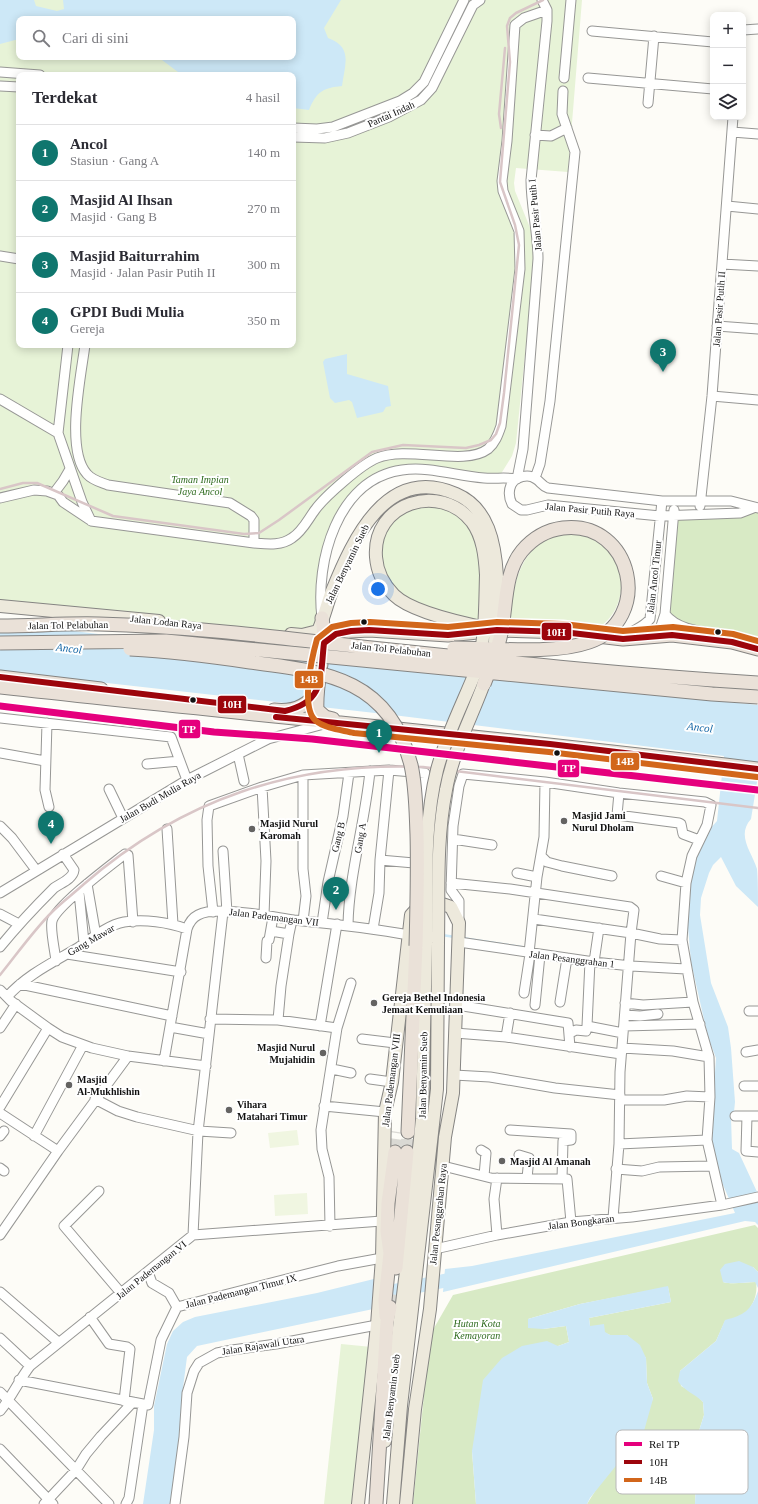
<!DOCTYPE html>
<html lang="id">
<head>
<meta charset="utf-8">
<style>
	:root { --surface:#fff; --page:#f7f7f7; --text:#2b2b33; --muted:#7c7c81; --line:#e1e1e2; --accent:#0f766e }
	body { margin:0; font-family:"Times New Roman",serif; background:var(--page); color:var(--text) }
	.controls { position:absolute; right:12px; top:12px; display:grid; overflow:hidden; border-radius:8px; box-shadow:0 2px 10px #0003 }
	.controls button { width:36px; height:36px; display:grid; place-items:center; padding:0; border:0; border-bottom:1px solid var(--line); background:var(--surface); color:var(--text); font:20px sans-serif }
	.you { position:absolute; left:378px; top:589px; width:14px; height:14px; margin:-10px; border:3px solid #fff; border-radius:50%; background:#1a73e8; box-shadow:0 0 0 6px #1a73e833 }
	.badge { display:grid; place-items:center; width:26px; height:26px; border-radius:50%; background:var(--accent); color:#fff; font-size:13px; font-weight:700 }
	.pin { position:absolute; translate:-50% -33px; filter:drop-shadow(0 1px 2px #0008) }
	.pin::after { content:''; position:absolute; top:21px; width:14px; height:12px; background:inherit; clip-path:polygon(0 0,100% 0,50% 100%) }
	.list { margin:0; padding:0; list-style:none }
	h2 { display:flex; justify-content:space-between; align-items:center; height:52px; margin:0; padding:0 16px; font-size:17px }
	h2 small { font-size:13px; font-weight:400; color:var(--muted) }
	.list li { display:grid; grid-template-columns:26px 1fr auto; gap:12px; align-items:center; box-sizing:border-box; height:56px; padding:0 16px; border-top:1px solid var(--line) }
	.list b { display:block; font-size:15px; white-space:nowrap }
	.list p { margin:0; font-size:13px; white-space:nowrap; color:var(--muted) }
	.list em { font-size:13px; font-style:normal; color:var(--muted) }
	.icon { flex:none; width:22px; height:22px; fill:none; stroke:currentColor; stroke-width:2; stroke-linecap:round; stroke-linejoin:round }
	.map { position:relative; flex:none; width:758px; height:1504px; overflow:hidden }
	.search { position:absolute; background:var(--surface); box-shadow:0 2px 10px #0003; left:16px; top:16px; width:280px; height:44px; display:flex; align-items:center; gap:10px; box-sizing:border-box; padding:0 14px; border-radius:8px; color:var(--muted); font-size:15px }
	.panel { position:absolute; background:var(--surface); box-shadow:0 2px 10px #0003; left:16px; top:72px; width:280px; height:276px; border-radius:8px }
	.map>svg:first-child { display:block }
	.green { fill:#e7f3d7; fill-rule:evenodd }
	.forest { fill:#d8eac5 }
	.pitch { fill:#f0f6e1 }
	.water { fill:#cde8f7 }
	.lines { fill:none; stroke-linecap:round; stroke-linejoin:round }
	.stream { stroke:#cde8f7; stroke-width:2.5 }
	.river { stroke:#cde8f7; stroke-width:14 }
	.highway-tunnel { stroke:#dad9d4; stroke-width:13; stroke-dasharray:13 6; stroke-linecap:butt }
	.minor-casing { stroke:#979795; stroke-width:11 }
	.major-casing { stroke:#858482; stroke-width:14 }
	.highway-casing { stroke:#858482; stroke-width:15 }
	.minor { stroke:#fffffe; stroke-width:9 }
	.major { stroke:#ede9dc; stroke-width:12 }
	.highway { stroke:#eae1d8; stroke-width:13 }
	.rail { stroke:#d9c6c7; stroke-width:2.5 }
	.major-bridge-casing { stroke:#858482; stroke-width:14; stroke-linecap:butt }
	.highway-bridge-casing { stroke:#858482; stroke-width:15; stroke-linecap:butt }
	.major-bridge { stroke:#ede9dc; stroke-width:12 }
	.highway-bridge { stroke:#eae1d8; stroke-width:13 }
	.bus-1-casing { stroke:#fff; stroke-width:9 }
	.bus-2-casing { stroke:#fff; stroke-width:9 }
	.bus-1 { stroke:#9c050c; stroke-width:6 }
	.bus-2 { stroke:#d2661b; stroke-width:6 }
	.rail-1-casing { stroke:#fff; stroke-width:10 }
	.rail-1 { stroke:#e5007d; stroke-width:7 }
	.bus-dot { fill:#111; stroke:#fff; stroke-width:1.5 }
	.poi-dot { fill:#646362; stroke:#fff; stroke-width:1.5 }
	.labels { text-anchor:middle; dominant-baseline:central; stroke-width:4; stroke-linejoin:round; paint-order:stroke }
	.street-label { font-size:10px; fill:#111; stroke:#fff }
	.park-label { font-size:10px; font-style:italic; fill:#2f6b1f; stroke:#fff }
	.poi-label { font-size:10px; font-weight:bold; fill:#111; stroke:#fff; text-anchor:start }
	.water-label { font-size:11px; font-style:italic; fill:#1768a6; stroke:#fff }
	.key { fill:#fff; stroke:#b8b8b8; stroke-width:1 }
	.key-label { font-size:11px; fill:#111 }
	.line-badge { stroke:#fff; stroke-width:1.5 }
	.badge-label { font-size:11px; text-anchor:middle; font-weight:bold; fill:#fff }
</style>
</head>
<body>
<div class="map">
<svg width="758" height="1504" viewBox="0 0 758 1504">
	<rect width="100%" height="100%" fill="#fdfcf7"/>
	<path class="green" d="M0 0H582L568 172 516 168 514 183 515 191 533 235 534 267 516 443 512 456 499 477 402 470 360 489 330 541 320 626 302 635 0 606ZM19 19H293V57H19ZM19 75H293V345H19Z
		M433 505C446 510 459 514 468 525 485 548 479 593 478 620 452 616 418 609 398 591 370 566 379 518 415 507 421 505 428 506 433 505Z
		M573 533C586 536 599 539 609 549 631 573 623 620 591 631 582 634 522 626 508 625 515 581 519 538 573 533Z
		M341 1344 372 1347 355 1504H324Z"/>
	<path class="forest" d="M758 508V643L688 628 668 617 673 515Z
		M755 1225 758 1228V1272L753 1267 723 1282C733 1285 745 1282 756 1282 758 1294 753 1308 743 1315 738 1318 730 1319 725 1321L716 1341 680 1371 681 1386 695 1393 703 1402 704 1415 698 1434 695 1504H587L653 1399 647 1383 646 1358 627 1335H610L590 1326 589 1318 671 1302 668 1287 580 1304 528 1319 543 1329 566 1326 569 1342 558 1346 472 1451 476 1504H413L430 1335 453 1295Z"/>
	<path class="pitch" d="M297 1130 299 1145 270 1148 268 1133Z
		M307 1193 308 1214 275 1216 274 1195Z"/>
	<path class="water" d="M0 0H34L36 6 57 11 64 9 63 0H341L324 28 328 38C353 47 345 64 342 86 323 88 317 91 309 110L293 108V75H182L158 57H293V19H19V39L0 44Z
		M347 354V374L388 386 391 406 386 407 383 412 357 418 352 402 349 400 335 403 330 398 323 362 325 359Z
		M0 622 312 660 758 705V776L751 819C736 836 752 852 757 869 758 880 758 896 758 907L736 886 721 857 713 865 709 873 701 898 700 915 711 983 728 1027 731 1048 735 1102 734 1112 731 1117 732 1149 739 1153 758 1194V1225L755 1222 745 1221 443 1292 445 1269 472 1266 735 1213 715 1166 710 1145 716 1058 708 1037 691 962 686 904 694 863 709 830 717 821 724 756 393 715 0 671Z
		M739 1261 753 1267 758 1272V1288L755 1282C745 1282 733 1285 723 1282L720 1270 725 1264Z
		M382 1277 378 1308 197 1346 187 1357 181 1403V1441L171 1504H143L154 1430V1406L167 1344 173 1331 183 1322 195 1317 317 1293Z
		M668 1286 671 1302 589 1318 590 1326 604 1324 605 1332 610 1335H627L640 1345 646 1358 647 1383 653 1399 644 1431 590 1498 587 1504H476L472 1451 483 1380 502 1358 522 1346 547 1341 558 1346 569 1342 566 1326 543 1329 528 1328V1319L580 1304Z
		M758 1291V1504H695L698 1434 704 1415 703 1402C695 1394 683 1390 678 1381L680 1371 716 1341 725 1320C744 1315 751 1311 758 1291Z"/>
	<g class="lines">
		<path class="stream" d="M442 935 455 937
			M462 938 528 948"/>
		<path class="river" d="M374 1295 463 1277"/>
		<path class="highway-tunnel" d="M395 1152 398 1132
			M407 1152 408 1132
			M390 1307 393 1292"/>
		<g class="minor-casing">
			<path id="minor" d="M743 30 758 29
				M592 31 713 42
				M0 72 40 75
				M564 78 571 0
				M588 78 713 89
				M0 86 19 87
				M648 103 654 36
				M293 128 317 129 333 127 400 101 413 93 424 82 464 0
				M732 132 758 134
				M535 135 551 136 567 128
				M293 137 325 138 348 133 389 117 421 100 432 88 473 5 480 0
				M727 206 758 209
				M0 256 19 259
				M722 264 758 266
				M717 326 758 329
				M68 345 58 433 82 502 91 521 254 543C267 544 281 546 292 538 303 531 308 519 315 510 325 496 362 464 377 458 408 445 464 467 488 449 495 443 498 435 501 426L520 269 519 231 503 191 502 181 507 141 515 25 524 18 547 10
				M85 345C81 376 65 450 87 474 92 480 100 482 108 485L230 503 251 516 254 520V543
				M712 396 758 400
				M0 399 58 433
				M535 478 540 464 550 401 575 152 562 114 563 91
				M54 493 63 481 70 469
				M0 498 34 490 47 491 58 495 63 502 90 520
				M700 506 712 396 733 117
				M753 508 740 513 660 516 548 505 527 510H521L512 504C509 498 508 492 511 485 515 477 528 473 536 479 541 482 542 486 548 488L662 501H731L758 508
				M665 614C677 630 703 632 721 635
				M322 618C315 562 337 479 402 470 430 466 456 476 484 478 495 479 506 477 517 479L523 449 538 259C538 232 531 207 531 180L547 21V10L542 0
				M658 635 665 614 674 510
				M623 639C630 630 642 629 650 619L662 501
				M0 718 171 737 187 780
				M47 723 45 790 49 807
				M0 753 45 761
				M238 754 244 781
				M147 764 180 761
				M303 775V869L306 896 303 921
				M262 787 266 861 264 915
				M109 789 123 818
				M619 793 617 815 679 823 681 824 683 834 699 840
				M0 826 12 838 36 870
				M167 829 173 924
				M453 839 492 845
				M223 851 227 912
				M541 856 547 862 562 866 612 876
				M380 860 414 863
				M517 873 537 877
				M661 876 686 883
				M451 883 510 889 630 907 634 910 631 933 660 939 682 940
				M87 884 96 936
				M79 892 84 943
				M0 893 187 780 268 739 324 724
				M213 912 208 866 207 820 209 806 262 787 303 775 389 770 425 773 422 820
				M0 914 19 924
				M534 919 631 933 620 1072 619 1144 613 1218
				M459 922V901L451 890 453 826 459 786 463 774 545 782 619 793 705 802 711 805 707 825 692 856 686 883 682 940 693 1002 709 1057 710 1097 707 1140 722 1205
				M322 923 328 882 343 816 349 773
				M348 925C349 874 365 823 370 771
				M373 929 379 893 380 860 389 770
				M271 931 289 934 292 920
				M459 942 594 962 631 966 686 969
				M0 947C17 926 35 907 54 888 61 883 73 879 74 870L63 854
				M529 953 537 877 544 837 545 782
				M67 954 181 972
				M266 958 267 941 269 940 273 917
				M56 961C55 951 50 930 52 921 56 906 111 865 125 854L128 855 133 922
				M594 962 599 928
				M20 984 172 1016
				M0 990 11 1001 48 1028 62 1037 92 1048 128 1056 206 1066
				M524 993 530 954
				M7 997C26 975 54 962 79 947 92 938 108 925 124 922 144 919 168 922 187 929
				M560 1002 567 958
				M625 1003 643 1005 693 1002
				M457 1005 568 1023 570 1047
				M535 1005 540 955
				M749 1011H758
				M625 1015 640 1016 658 1014
				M210 1019 278 1020 337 1028
				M278 1020 281 986 289 934
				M320 1026 337 924
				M587 1026 590 961
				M624 1026 700 1024
				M170 1027 209 1034
				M0 1028 16 1004
				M455 1033 506 1037 621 1054
				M570 1033 576 1030 586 1031 587 1026 623 1033
				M506 1037 510 1013
				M362 1039 395 1043
				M622 1048 673 1051 709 1057
				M746 1052 758 1050
				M164 1061 187 929C189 923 192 918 198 915 217 905 272 917 294 920 333 924 371 928 409 935
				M332 1069 351 1073
				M454 1075 490 1077 555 1088 620 1095
				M370 1079 392 1082
				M744 1086H758
				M95 1099 118 1111 137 1117 199 1131 231 1133
				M620 1100H664L687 1096 710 1097
				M324 1106 385 1112
				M0 1107 48 1028
				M0 1113 58 1151
				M735 1116H758
				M747 1116 746 1151 758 1152
				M510 1130 571 1134V1140L563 1141 562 1179
				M0 1136 4 1131
				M34 1136 83 1045
				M619 1144 707 1140
				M481 1150 486 1153 484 1176
				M519 1155 529 1158 527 1178
				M443 1166 491 1178 567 1179 571 1222
				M0 1168 4 1171
				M616 1169 642 1171 659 1167 712 1166
				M497 1178 494 1199 497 1235
				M99 1191 64 1226 121 1293
				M330 1226 329 1177 322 1149 321 1130 337 1028 351 983
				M0 1235 58 1151 128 1056
				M193 1235 198 1132 223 912
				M435 1249 497 1235 571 1222 632 1217 722 1205 758 1197
				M148 1272 152 1283 169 1293 177 1307
				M0 1292 58 1342
				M90 1317 109 1344 127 1347 130 1349 124 1401
				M0 1338 30 1366
				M19 1380 148 1405 161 1340 177 1307 338 1266 382 1258
				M0 1392 109 1504
				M0 1411C12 1397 19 1380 30 1366L193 1235 382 1221
				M0 1449 53 1504
				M44 1504 76 1470 86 1454 101 1436 133 1402
				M126 1504 129 1498 143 1404
				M175 1504 184 1437 187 1393 194 1371 199 1363 217 1353 232 1350 276 1344 377 1325"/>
		</g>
		<g class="major-casing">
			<path id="major" d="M486 575C485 557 483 537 472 522 440 481 372 503 376 557 377 571 383 584 394 595 411 612 466 624 491 629
				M0 606 159 621
				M291 634 302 635 318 631C324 618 327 604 332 591 353 539 387 464 456 494 489 508 495 544 497 576
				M385 1441 408 1255 422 1119 426 943
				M358 1504 377 1325 382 1258 385 1112 392 1082 411 915 422 903H439L451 907 459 923 453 1093 445 1137 430 1309 415 1409 406 1504
				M393 1504 401 1406 437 1089 438 942"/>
		</g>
		<g class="highway-casing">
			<path id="highway" d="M322 618C328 649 315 679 317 710L325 717 333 719
				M324 643 336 634 351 631 369 630 448 635 497 630 563 632 623 639 672 635 732 642 758 649
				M0 677 101 689
				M0 687C253 715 506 738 758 769
				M274 710C291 712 306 708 316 693
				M408 1132 416 946
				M396 1268 407 1152
				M386 1316 385 1300 390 1253 387 1231 388 1203 395 1152
				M376 1504 387 1322 390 1307"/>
		</g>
		<use href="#minor" class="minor"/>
		<use href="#major" class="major"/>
		<use href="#highway" class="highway"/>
		<path class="rail" d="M501 128 499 114 505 48
			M0 489 23 483H37L113 516 244 534 259 533 279 520 372 452 403 445 466 448 479 445 491 440 496 434 500 423 504 393 519 245 515 225 500 182 510 62 507 26 510 18 516 13 543 0
			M0 975C17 954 33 931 52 912 62 902 73 894 84 884 182 799 293 762 423 767L758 808"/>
		<g class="major-bridge-casing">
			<path id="major-bridge" d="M495 642 497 576
				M438 942C439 892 436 840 446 790 453 750 474 713 487 675
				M426 943C427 886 423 826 437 770 446 735 464 701 477 668 486 637 485 606 486 575"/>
		</g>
		<g class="highway-bridge-casing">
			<path id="highway-bridge" d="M0 626C33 626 66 623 99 624 187 626 275 637 362 647 494 661 626 675 758 683
				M0 643 166 641 712 694 758 697
				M454 648C493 648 552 655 589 642 654 620 633 520 563 528 547 530 533 538 522 551 503 574 507 610 500 638 496 654 490 669 484 684
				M130 649C170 651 210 656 250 662 326 672 389 678 411 765 416 787 416 811 417 834 418 871 417 908 416 946"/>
		</g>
		<use href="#major-bridge" class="major-bridge"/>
		<use href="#highway-bridge" class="highway-bridge"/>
		<g class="bus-1-casing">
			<path id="bus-1" d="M0 677 285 711C325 702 320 677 324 643L336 634 351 631 369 630 448 635 497 630 563 632 623 639 672 635 732 642 758 649
				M276 717 550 744 758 769"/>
		</g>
		<g class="bus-2-casing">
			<path id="bus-2" d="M757 777 549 752 354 733C342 730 326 729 316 721 300 708 312 657 317 639L332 627 351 623 370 622 448 627 497 622 563 624 623 631 673 627 733 634 758 641"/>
		</g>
		<use href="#bus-1" class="bus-1"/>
		<use href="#bus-2" class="bus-2"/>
		<g class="rail-1-casing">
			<path id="rail-1" d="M0 706 214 732 312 739 758 790"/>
		</g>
		<use href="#rail-1" class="rail-1"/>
	</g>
	<g class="bus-dot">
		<circle cx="364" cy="622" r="3.5"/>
		<circle cx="718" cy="632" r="3.5"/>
		<circle cx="193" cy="700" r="3.5"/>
		<circle cx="557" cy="753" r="3.5"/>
	</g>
	<g class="poi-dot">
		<circle cx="564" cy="821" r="4"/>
		<circle cx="252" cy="829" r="4"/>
		<circle cx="374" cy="1003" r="4"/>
		<circle cx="323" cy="1053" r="4"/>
		<circle cx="69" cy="1085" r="4"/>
		<circle cx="229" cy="1110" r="4"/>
		<circle cx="502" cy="1161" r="4"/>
	</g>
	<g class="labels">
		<g class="street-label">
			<text transform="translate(391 114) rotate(-24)">Pantai Indah</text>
			<text transform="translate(535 215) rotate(-95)">Jalan Pasir Putih I</text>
			<text transform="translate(719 309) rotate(-86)">Jalan Pasir Putih II</text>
			<text transform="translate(590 510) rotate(5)">Jalan Pasir Putih Raya</text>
			<text transform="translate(347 564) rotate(-64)">Jalan Benyamin Sueb</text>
			<text transform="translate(654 577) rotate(-84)">Jalan Ancol Timur</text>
			<text transform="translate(166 622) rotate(6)">Jalan Lodan Raya</text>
			<text transform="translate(68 625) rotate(-1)">Jalan Tol Pelabuhan</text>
			<text transform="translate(391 649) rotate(6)">Jalan Tol Pelabuhan</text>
			<text transform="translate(160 797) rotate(-30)">Jalan Budi Mulia Raya</text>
			<text transform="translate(338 837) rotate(-77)">Gang B</text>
			<text transform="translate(360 838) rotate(-80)">Gang A</text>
			<text transform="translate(274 917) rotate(7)">Jalan Pademangan VII</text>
			<text transform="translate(91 940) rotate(-30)">Gang Mawar</text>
			<text transform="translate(572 959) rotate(7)">Jalan Pesanggrahan 1</text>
			<text transform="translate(423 1075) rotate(-89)">Jalan Benyamin Sueb</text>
			<text transform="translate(391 1080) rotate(-83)">Jalan Pademangan VIII</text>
			<text transform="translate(438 1214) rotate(-84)">Jalan Pesanggrahan Raya</text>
			<text transform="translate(581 1222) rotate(-7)">Jalan Bongkaran</text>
			<text transform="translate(151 1270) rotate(-39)">Jalan Pademangan VI</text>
			<text transform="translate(241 1291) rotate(-14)">Jalan Pademangan Timur IX</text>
			<text transform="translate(263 1345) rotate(-9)">Jalan Rajawali Utara</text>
			<text transform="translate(391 1397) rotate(-83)">Jalan Benyamin Sueb</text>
		</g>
		<g class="park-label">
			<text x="200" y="479">Taman Impian<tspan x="200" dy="12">Jaya Ancol</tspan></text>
			<text x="477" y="1323">Hutan Kota<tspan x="477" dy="12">Kemayoran</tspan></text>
		</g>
		<g class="poi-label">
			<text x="572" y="815">Masjid Jami<tspan x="572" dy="12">Nurul Dholam</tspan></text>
			<text x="260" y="823">Masjid Nurul<tspan x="260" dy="12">Karomah</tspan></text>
			<text x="382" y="997">Gereja Bethel Indonesia<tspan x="382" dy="12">Jemaat Kemuliaan</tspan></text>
			<text x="315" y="1047" text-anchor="end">Masjid Nurul<tspan x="315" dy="12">Mujahidin</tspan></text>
			<text x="77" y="1079">Masjid<tspan x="77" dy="12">Al-Mukhlishin</tspan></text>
			<text x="237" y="1104">Vihara<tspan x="237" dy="12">Matahari Timur</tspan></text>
			<text x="510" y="1161">Masjid Al Amanah</text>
		</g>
		<g class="water-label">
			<text transform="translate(69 648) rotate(7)">Ancol</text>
			<text transform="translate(700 727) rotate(7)">Ancol</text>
		</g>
	</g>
	<rect x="616" y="1430" width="132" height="64" rx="6" class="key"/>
	<rect x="624" y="1442" width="18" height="4" fill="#e5007d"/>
	<rect x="624" y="1460" width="18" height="4" fill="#9c050c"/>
	<rect x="624" y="1478" width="18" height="4" fill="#d2661b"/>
	<g class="key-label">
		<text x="649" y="1448">Rel TP</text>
		<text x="649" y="1466">10H</text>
		<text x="649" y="1484">14B</text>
	</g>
	<g class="line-badge">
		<rect x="541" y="622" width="31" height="19" rx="4" fill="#9c050c"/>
		<rect x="294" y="670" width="30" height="19" rx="4" fill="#d2661b"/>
		<rect x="217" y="695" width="30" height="19" rx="4" fill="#9c050c"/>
		<rect x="178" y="719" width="23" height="20" rx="4" fill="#e5007d"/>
		<rect x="610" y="752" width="30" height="19" rx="4" fill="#d2661b"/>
		<rect x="557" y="759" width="23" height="19" rx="4" fill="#e5007d"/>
	</g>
	<g class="badge-label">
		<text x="556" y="636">10H</text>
		<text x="309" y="683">14B</text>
		<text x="232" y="708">10H</text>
		<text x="189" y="733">TP</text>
		<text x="625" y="765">14B</text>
		<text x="569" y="772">TP</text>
	</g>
</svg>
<div class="controls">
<button>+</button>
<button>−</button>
<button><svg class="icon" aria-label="layers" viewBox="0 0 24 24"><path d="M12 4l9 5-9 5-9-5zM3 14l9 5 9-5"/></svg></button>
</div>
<div class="you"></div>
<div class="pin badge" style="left:379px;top:753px">1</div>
<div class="pin badge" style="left:336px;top:910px">2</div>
<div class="pin badge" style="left:663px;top:372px">3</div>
<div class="pin badge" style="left:51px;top:844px">4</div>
<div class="search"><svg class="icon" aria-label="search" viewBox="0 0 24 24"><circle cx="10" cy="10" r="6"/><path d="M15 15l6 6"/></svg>Cari di sini</div>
<section class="panel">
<h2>Terdekat<small>4 hasil</small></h2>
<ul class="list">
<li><span class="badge">1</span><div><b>Ancol</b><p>Stasiun · Gang A</p></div><em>140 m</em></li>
<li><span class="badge">2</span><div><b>Masjid Al Ihsan</b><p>Masjid · Gang B</p></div><em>270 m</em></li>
<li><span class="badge">3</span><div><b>Masjid Baiturrahim</b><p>Masjid · Jalan Pasir Putih II</p></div><em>300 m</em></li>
<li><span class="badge">4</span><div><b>GPDI Budi Mulia</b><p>Gereja</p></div><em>350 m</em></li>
</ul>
</section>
</div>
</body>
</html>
